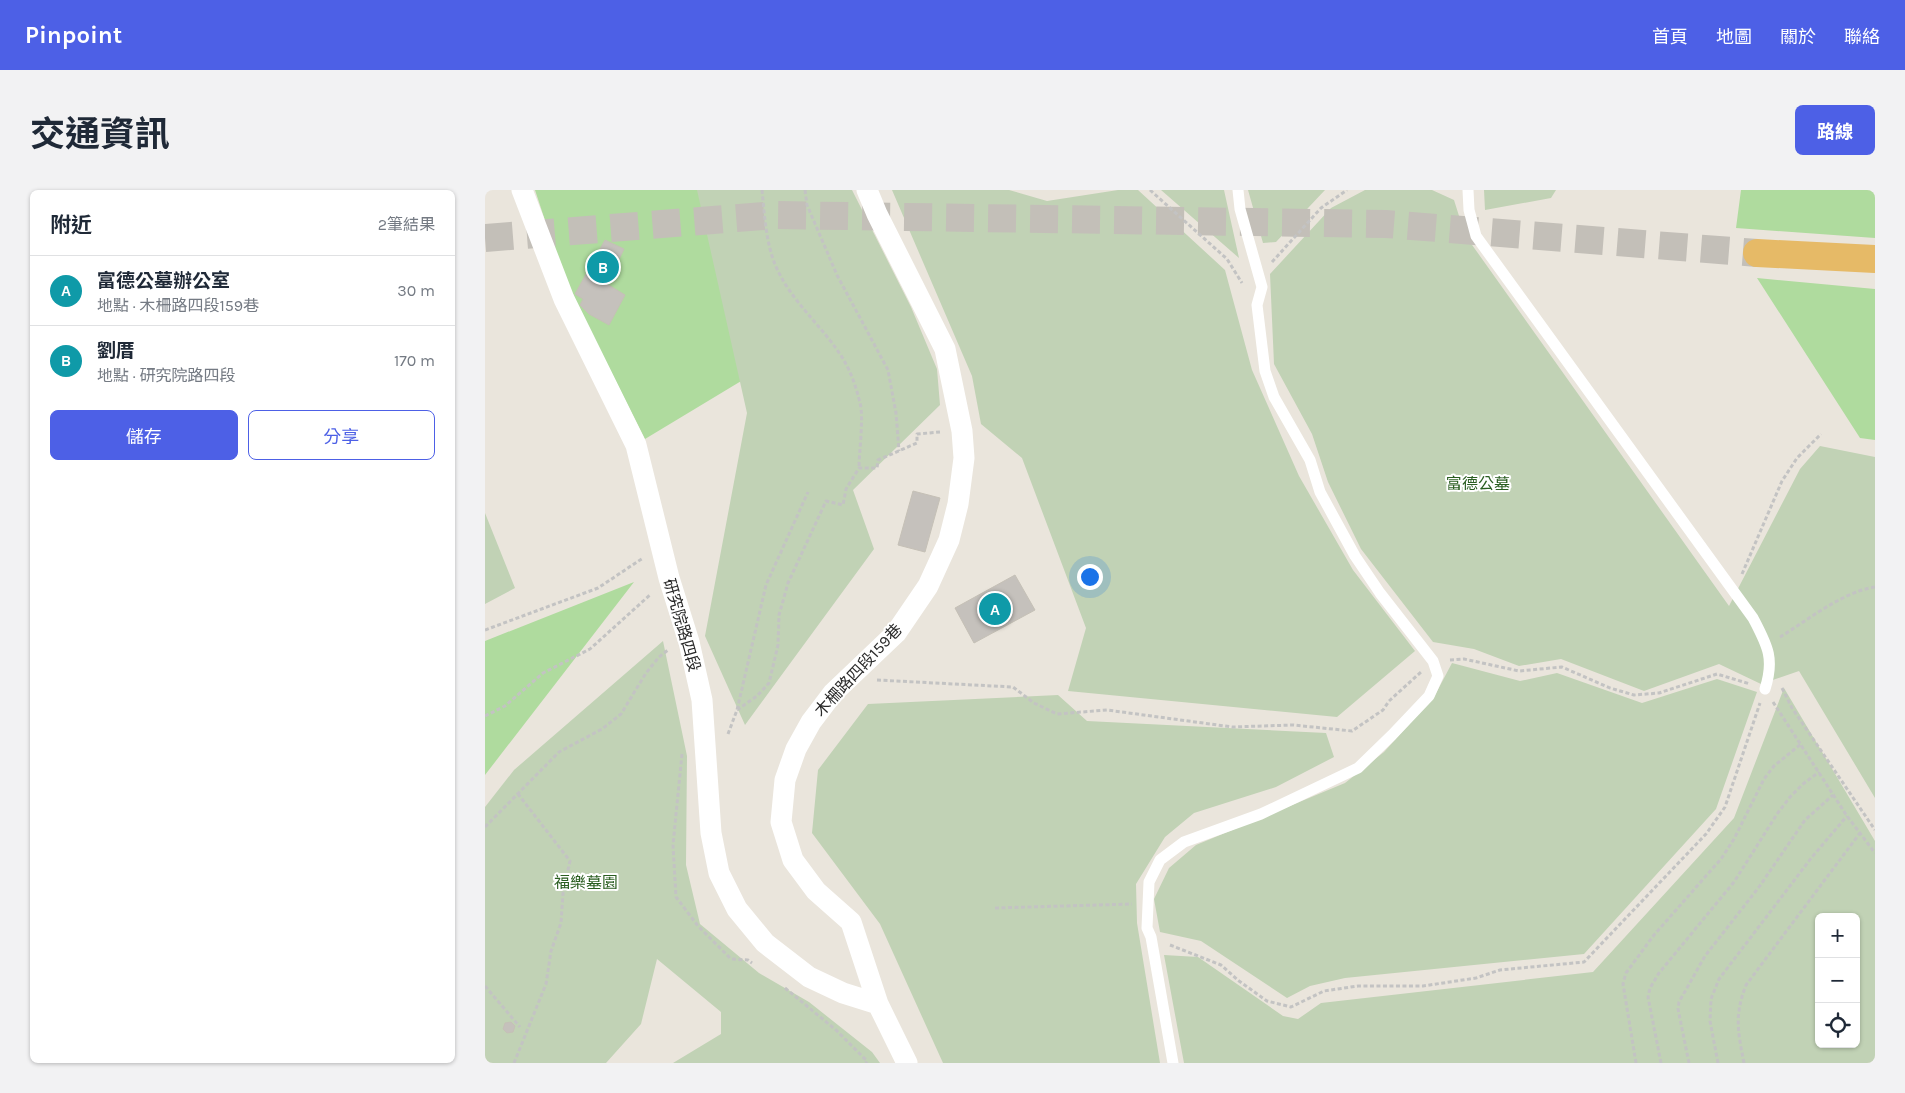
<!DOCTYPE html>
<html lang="zh-TW">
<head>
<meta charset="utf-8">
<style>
	:root { --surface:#fff; --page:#f2f2f3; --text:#1f2937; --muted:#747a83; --line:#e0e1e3; --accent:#4d60e6 }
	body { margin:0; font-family:Karla,"Noto Sans TC",sans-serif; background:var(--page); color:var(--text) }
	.controls { position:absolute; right:15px; bottom:15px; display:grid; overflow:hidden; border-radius:8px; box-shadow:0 1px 4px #0004 }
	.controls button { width:45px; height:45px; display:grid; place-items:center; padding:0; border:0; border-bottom:1px solid var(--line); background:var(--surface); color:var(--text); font:25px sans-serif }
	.you { position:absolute; left:604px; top:386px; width:18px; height:18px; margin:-12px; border:4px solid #fff; border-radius:50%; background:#1a73e8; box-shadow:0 0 0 8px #1a73e833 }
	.badge { display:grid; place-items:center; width:32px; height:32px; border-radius:50%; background:var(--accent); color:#fff; font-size:16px; font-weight:700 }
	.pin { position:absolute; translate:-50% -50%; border:2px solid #fff; box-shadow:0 1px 5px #0006 }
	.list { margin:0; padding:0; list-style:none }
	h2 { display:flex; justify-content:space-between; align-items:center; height:65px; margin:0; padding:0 20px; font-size:21px }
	h2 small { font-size:16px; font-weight:400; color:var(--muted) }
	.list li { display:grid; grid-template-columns:32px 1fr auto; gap:15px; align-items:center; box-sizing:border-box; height:70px; padding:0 20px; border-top:1px solid var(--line) }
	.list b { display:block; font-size:19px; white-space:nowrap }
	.list p { margin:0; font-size:16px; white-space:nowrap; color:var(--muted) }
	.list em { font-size:16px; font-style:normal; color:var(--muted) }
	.actions { display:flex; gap:10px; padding:15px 20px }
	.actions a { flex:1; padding:11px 0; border:1px solid var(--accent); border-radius:8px; text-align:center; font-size:18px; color:var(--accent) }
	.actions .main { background:var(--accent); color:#fff }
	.icon { flex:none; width:28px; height:28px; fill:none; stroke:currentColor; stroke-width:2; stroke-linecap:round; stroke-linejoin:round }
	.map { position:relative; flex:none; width:1390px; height:873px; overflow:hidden; border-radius:8px }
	header { display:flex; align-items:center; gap:30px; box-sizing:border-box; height:70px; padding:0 25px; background:var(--accent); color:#fff }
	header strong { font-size:24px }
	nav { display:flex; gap:28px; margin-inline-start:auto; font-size:18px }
	.intro { display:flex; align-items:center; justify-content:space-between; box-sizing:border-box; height:120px; padding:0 30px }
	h1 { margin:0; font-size:35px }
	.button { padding:12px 22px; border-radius:8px; background:var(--accent); color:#fff; font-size:18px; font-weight:700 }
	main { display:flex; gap:30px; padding:0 30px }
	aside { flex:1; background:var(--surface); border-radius:8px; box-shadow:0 1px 4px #0004 }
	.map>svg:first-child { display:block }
	.green { fill:#afdb9e }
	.cemetery { fill:#c1d2b5; fill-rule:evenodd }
	.building { fill:#c5c1bc; stroke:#c5c0b6 }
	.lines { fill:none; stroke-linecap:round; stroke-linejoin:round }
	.trunk-tunnel { stroke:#c3bfb8; stroke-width:28; stroke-dasharray:28 14; stroke-linecap:butt }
	.path { stroke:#c3c3c3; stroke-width:3; stroke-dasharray:4 2.5; stroke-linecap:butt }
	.service { stroke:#fff; stroke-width:11 }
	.minor { stroke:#fff; stroke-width:21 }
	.trunk { stroke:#e6ba67; stroke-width:28 }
	.labels { text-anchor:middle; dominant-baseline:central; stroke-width:4; stroke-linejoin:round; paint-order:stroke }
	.park-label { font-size:16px; fill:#2a5e21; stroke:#fff }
	.street-label { font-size:16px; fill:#292929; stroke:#fff }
</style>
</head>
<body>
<header>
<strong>Pinpoint</strong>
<nav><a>首頁</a><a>地圖</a><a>關於</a><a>聯絡</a></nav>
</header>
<div class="intro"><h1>交通資訊</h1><a class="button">路線</a></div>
<main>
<aside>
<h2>附近<small>2筆結果</small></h2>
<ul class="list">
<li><span class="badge" style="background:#0f9aa8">A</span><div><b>富德公墓辦公室</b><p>地點 · 木柵路四段159巷</p></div><em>30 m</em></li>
<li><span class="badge" style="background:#0f9aa8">B</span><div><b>劉厝</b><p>地點 · 研究院路四段</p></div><em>170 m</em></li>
</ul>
<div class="actions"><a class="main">儲存</a><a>分享</a></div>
</aside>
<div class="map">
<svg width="1390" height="873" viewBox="0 0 1390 873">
	<rect width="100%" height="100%" fill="#eae5dc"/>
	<path class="green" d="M50 0H220L296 167 160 249 80 91Z
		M1256 0H1390V48L1251 38Z
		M1272 88 1390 99V250L1375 248Z
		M149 392 0 585V451Z"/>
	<path class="cemetery" d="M212 0H367L426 117 452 179 455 215 368 300 389 359 260 535 220 446 262 223Z
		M407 0H524L562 11 633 0H653L740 80 767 180 814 286 868 380 930 461 852 527 583 501 601 438 537 268 496 234 487 186Z
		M676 0H739L754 68Z
		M763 0H840L791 52 778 53Z
		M880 0H947L969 10 980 45 1244 416 1315 279 1335 256 1390 267V608L1314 481 1276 494 1234 474 1159 501 1076 469 1034 476 989 459 948 452 876 359 843 292 827 244 789 174 785 84 846 18Z
		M999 0H1071L1066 8 1000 20Z
		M0 323 30 398 0 414Z
		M178 451 202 566 201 675 215 734 274 783 324 812 387 862 395 873H188L236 844V822L172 769 156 834 121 873H0V617L29 580Z
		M967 473 1035 491 1072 483 1157 513 1232 489 1272 502 1231 619 1099 764 860 788 825 796 802 808 716 751 675 742 669 709 684 678 711 655 860 593 899 562 949 507Z
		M1299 498 1390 651V873H699L679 765 713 767 798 826 813 829 836 813 1108 782 1249 628ZM1334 727H1371V854H1334Z
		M573 505 602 531 841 543 849 567 791 597 709 623 680 647 651 694 652 733 675 873H458L395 734 327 643 333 580 383 514Z"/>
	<path class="building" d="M120 50 139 59 122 94 140 105 124 135 104 124 95 115 98 109 90 104Z
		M428 301 455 308 440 362 413 355Z
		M530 385 550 420 489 453 470 418Z
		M26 832 30 836 28 842 22 843 18 839 20 833Z"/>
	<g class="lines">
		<path class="trunk-tunnel" d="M0 48 291 25 901 34 1272 63"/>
		<path class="path" d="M277 0C280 29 281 59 295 85 311 115 337 137 355 164 365 179 371 196 375 213 379 227 374 262 374 278
			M320 0 322 15 352 85 403 180 411 223 414 261
			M665 0 742 69 757 93
			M787 72 836 18 862 0
			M1257 384 1297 291 1312 268 1336 244
			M0 440 113 398 158 368
			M1295 447C1323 430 1357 402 1390 397
			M965 470 979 469 1034 481 1077 477 1125 498 1149 505 1174 503 1232 484 1265 494
			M392 490 528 497 549 513 572 524 622 520 747 537 808 535 867 541 898 520 904 511 936 482
			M1297 498 1307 518 1390 640
			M1288 512 1362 626 1390 663
			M252 520 272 506 284 493 293 455 294 425 303 393 341 311 358 315 361 299 374 278H392L393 270 432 253V244L455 242
			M0 526 20 516 58 483 105 459 166 404
			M243 544 252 520 281 395 323 302
			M197 564 188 655 191 707 213 736 246 769 263 770 267 773
			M0 637 74 562 117 539 136 524 161 483 174 467 183 460
			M510 718 647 714
			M685 755 736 775 754 791 782 811 806 817 839 801 873 796H938L991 788 1015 780 1099 772 1221 644 1240 617 1275 513
			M0 796 35 837
			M300 798 351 840 382 871 381 873
			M29 873 61 794 66 761 76 733 78 703 85 671 33 604
			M1151 873 1138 794 1141 783 1169 745 1236 669 1249 649 1279 589 1289 576 1316 554
			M1176 873 1163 807 1165 798 1174 783 1249 692 1292 624 1305 607 1318 594 1334 582
			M1204 873 1193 819 1194 812 1220 766 1274 697 1320 630 1348 605
			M1233 873 1225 831 1226 809 1234 789 1327 667 1362 626
			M1259 873C1253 842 1249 826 1261 795L1375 643"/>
		<path class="service" d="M983 0 984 20 991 46 1268 428C1282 455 1290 468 1280 499
			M688 873 666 747 662 738 664 692 675 670 699 652 776 624 873 578 907 545 944 506 953 486 948 471 895 403 870 366 835 302 825 270 789 207 780 181 772 115 777 97 755 19 753 0"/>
		<path class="minor" d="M37 0 79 109 151 255 184 388 204 452 217 510 226 643 234 683 252 719 280 753 324 787 358 803 393 814
			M382 0 392 24 460 159 477 241 479 268 473 314 464 350 443 396 411 443 348 503 326 532 311 559 300 590 296 632 308 670 331 701 366 732 393 814 422 873"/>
		<path class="trunk" d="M1272 63 1390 69"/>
	</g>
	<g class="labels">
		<g class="park-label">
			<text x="993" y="293">富德公墓</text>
			<text x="101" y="692">福樂墓園</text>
		</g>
		<g class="street-label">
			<text transform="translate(197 435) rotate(74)">研究院路四段</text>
			<text transform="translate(373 480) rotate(-47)">木柵路四段159巷</text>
		</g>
	</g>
</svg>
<div class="controls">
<button>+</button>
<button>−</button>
<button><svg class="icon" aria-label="locate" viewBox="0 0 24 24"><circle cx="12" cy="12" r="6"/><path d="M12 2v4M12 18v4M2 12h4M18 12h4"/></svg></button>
</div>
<div class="you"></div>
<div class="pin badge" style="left:510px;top:419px;background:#0f9aa8">A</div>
<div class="pin badge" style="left:118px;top:77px;background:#0f9aa8">B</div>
</div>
</main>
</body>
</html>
